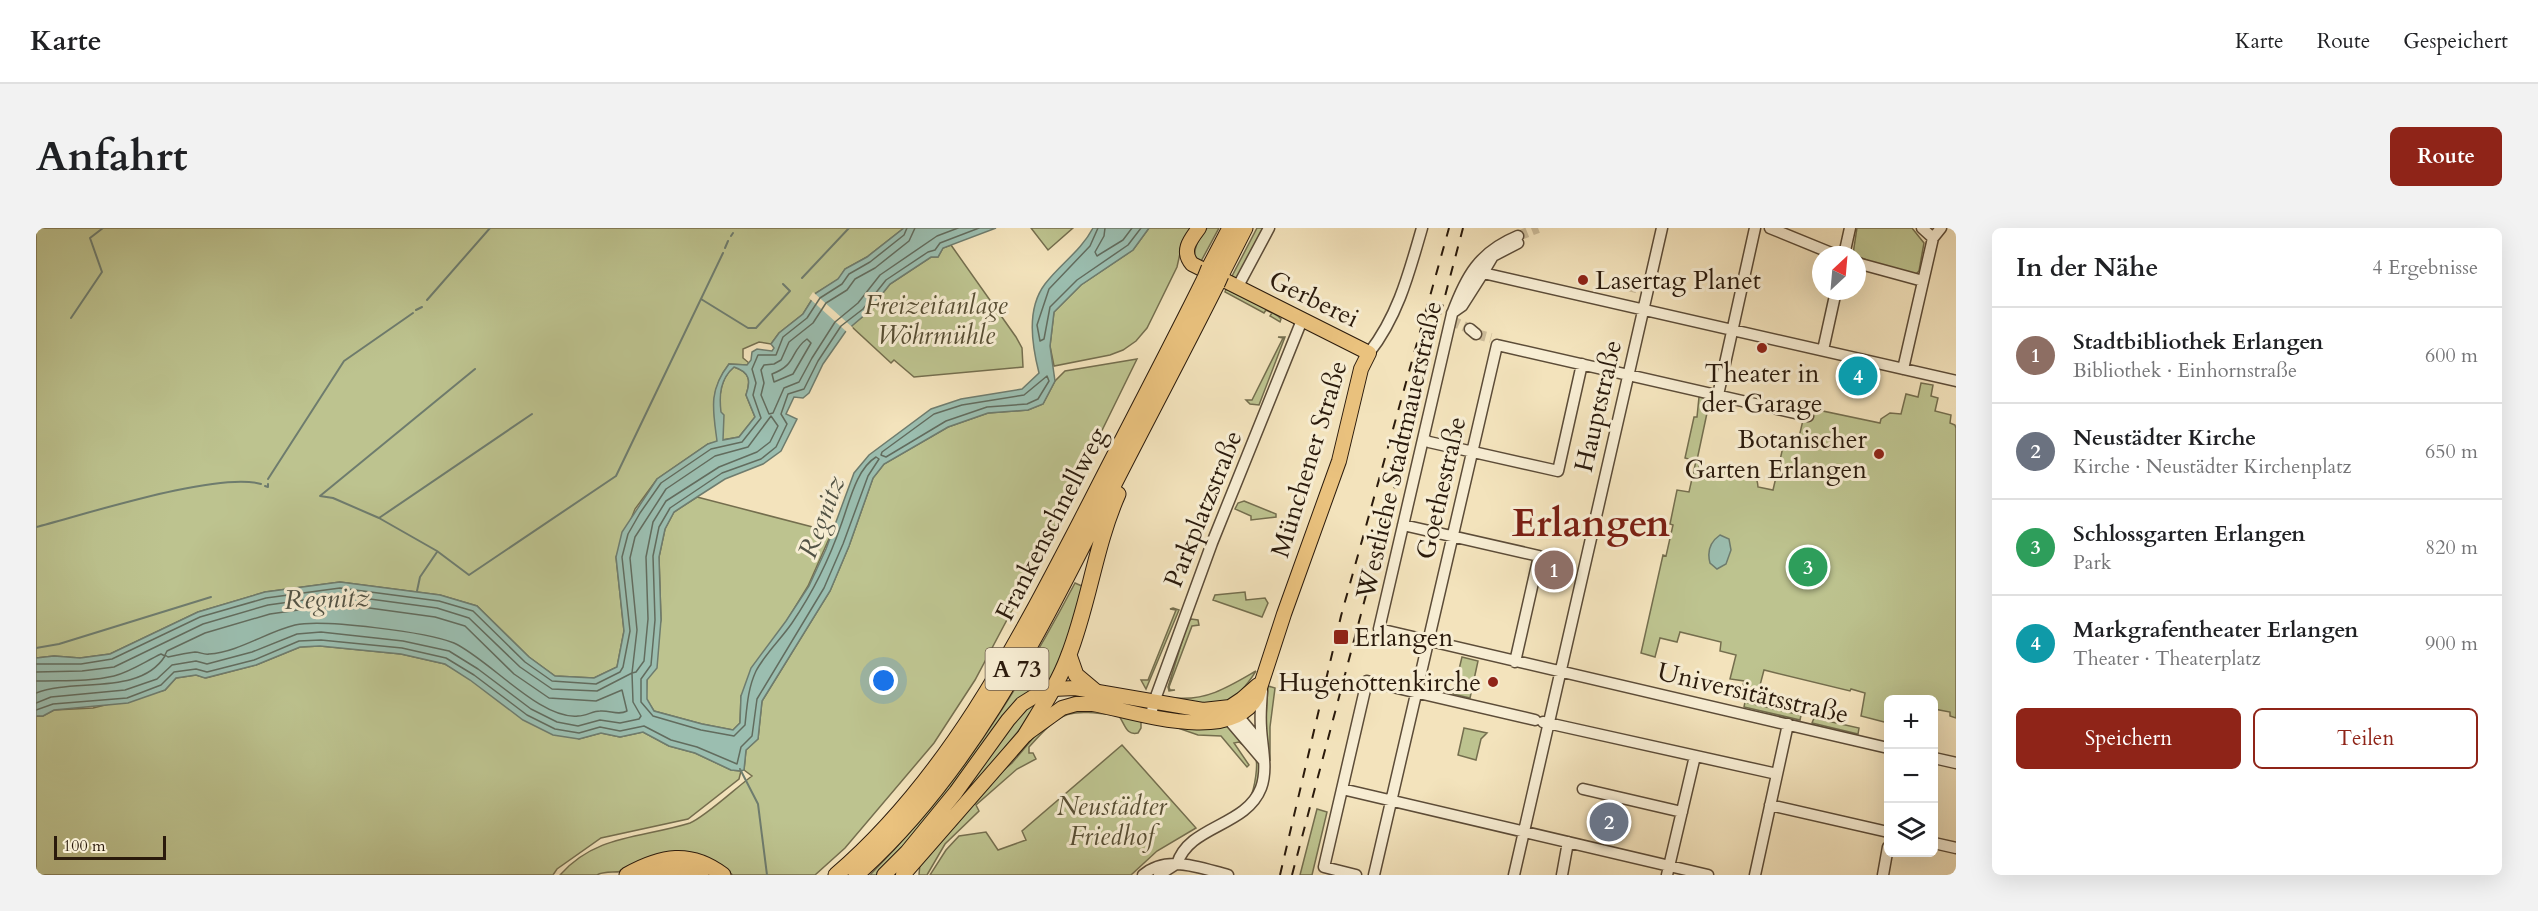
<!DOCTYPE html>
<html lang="de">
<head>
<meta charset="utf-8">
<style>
	:root { --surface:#fff; --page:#f2f2f2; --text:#202124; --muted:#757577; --line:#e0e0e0; --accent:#8f2418 }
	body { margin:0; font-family:Cardo,serif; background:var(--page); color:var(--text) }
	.controls { position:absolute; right:18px; bottom:18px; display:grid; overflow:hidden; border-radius:9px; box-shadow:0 6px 24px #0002 }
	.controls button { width:54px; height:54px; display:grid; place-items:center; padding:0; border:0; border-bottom:2px solid var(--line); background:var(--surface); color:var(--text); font:30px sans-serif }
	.compass { position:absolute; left:1776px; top:18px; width:54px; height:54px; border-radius:50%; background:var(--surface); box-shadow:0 6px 24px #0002; rotate:26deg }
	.scale { position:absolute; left:18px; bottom:15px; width:112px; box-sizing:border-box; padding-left:6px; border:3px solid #2a1a0c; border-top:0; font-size:16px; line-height:21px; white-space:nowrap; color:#2a1a0c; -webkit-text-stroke:4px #f7edd3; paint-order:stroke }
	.you { position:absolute; left:848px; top:453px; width:21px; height:21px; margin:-15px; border:4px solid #fff; border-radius:50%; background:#1a73e8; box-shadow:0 0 0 9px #1a73e833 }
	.badge { display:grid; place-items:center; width:39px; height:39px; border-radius:50%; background:var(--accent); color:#fff; font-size:20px; font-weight:700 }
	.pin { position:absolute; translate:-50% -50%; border:3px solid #fff; box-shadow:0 2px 6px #0006 }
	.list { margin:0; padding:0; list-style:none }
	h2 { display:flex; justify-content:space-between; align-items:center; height:78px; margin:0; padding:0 24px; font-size:26px }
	h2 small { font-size:20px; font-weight:400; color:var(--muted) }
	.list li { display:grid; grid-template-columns:39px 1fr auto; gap:18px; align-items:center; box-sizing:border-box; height:96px; padding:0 24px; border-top:2px solid var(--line) }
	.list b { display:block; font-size:22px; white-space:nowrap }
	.list p { margin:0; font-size:20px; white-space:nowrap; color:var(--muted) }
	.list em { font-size:20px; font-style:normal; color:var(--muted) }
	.actions { display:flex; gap:12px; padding:18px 24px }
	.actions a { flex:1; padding:14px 0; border:2px solid var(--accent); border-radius:9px; text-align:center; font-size:21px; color:var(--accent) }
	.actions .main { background:var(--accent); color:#fff }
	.icon { flex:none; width:33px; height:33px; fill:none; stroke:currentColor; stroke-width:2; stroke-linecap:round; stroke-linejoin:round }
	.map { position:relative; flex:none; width:1920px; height:647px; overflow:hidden; border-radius:9px }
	header { display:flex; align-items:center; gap:36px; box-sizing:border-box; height:84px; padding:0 30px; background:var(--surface); border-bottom:2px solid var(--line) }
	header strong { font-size:28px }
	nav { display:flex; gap:33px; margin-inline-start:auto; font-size:21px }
	.intro { display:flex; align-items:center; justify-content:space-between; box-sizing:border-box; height:144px; padding:0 36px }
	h1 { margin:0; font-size:42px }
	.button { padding:15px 27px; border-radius:9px; background:var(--accent); color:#fff; font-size:21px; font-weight:700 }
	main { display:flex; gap:36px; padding:0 36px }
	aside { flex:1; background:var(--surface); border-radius:9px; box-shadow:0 6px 24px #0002 }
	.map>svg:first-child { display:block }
	.green { fill:#bdc38f; stroke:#746e4e; stroke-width:1.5 }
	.water { fill:#9bbeb0; stroke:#6e7c6e; stroke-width:1.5; fill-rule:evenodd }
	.pier { fill:#f3e3bc }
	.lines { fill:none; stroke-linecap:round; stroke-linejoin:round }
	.shore { stroke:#626c5e; stroke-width:1.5 }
	.stream { stroke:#6e7c6e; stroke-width:2 }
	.minor-tunnel { stroke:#cbbb99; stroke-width:10; stroke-dasharray:10 5; stroke-linecap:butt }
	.minor-casing { stroke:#5c4c38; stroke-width:13 }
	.major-casing { stroke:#2a1a0c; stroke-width:16 }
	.highway-casing { stroke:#2a1a0c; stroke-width:17 }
	.minor { stroke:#f7edd3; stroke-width:10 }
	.major { stroke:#eac27e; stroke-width:14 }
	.highway { stroke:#eac27e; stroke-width:15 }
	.rail { stroke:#2a1a0c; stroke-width:2; stroke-dasharray:10 10; stroke-linecap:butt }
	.highway-bridge-casing { stroke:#2a1a0c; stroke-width:17; stroke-linecap:butt }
	.highway-bridge { stroke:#eac27e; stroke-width:15 }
	.poi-dot { fill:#8f2418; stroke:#f7edd3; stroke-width:2 }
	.labels { text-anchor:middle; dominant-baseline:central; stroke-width:6; stroke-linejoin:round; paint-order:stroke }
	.shield { fill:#f7edd3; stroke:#685948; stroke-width:1.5 }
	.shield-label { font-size:24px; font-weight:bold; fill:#2a1a0c }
	.poi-label { font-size:26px; fill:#2a1a0c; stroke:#f7edd3; text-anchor:start }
	.street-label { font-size:26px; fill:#2a1a0c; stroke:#f7edd3 }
	.park-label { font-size:26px; font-style:italic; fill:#564d33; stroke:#f7edd3 }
	.water-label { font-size:27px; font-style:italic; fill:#525345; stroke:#f7edd3 }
	.town-label { font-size:38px; font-weight:bold; fill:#7a1f14; stroke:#f7edd3 }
</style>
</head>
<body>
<header>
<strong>Karte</strong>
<nav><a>Karte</a><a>Route</a><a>Gespeichert</a></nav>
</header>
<div class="intro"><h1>Anfahrt</h1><a class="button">Route</a></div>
<main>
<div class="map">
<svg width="1920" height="647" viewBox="0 0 1920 647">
	<rect width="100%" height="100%" fill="#f3e3bc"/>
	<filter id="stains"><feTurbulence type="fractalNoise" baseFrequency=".00333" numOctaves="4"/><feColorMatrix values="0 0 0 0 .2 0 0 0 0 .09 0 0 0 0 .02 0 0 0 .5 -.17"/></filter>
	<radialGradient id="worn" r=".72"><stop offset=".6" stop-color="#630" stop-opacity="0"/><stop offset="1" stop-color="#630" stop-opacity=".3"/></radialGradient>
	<path class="green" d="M0 0H868L831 29 809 41 803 51 780 65 767 86 743 105 735 116 723 114 707 121V130L713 135 711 137 693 136C673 162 677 183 682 214L672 216 621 251 599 281 580 329 588 403 581 439 558 450 519 448 493 429 441 378 404 367 304 354 229 364 162 384 74 426 44 430 18 428 0 430Z
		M995 0H1037L1012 22Z
		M1113 0H1159L1145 21 1141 39 1117 88 1111 100 1100 113 1087 122 1074 127 1018 138 1014 118 1018 84 1045 57 1097 22Z
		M1171 0H1183L1163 37 1159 34C1157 19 1162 12 1171 0Z
		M1221 0H1230L1201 53 1194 52Z
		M1821 0H1876L1888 15 1883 43 1880 46 1844 38 1817 26Z
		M915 17 980 109 986 120 987 139 878 149 858 132 855 135 815 98 831 85 854 56 895 29H902L907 20Z
		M1191 59 1242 88 1245 91 1244 94 1234 88 1236 85 1230 82 1228 85 1189 64Z
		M1242 109H1249L1223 177 1214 176 1210 172H1216L1247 110Z
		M1101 131 999 339 939 452 898 515 809 620 779 647H697L679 635 591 642C582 646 569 642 561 647H524C560 606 607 610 654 595 669 589 701 559 716 548L708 542 710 522 722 511 726 473 794 363 813 318 837 250 848 236 912 199 952 185 992 182 1007 176 1019 153 1029 143Z
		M698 139C714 144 715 153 710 167L719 189 703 209 686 212C685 188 677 156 698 139Z
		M1885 155 1897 157 1895 168 1902 170 1899 183 1915 187 1914 195 1919 197 1920 200V490L1914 488V484L1898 481V483V472H1852V495L1825 488 1829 465 1815 461 1814 463 1728 442 1722 465 1706 462 1708 453 1694 451 1700 427 1684 423 1685 414 1644 404 1641 414 1624 410 1619 429 1605 425 1627 327 1630 328 1637 297 1634 296 1641 262 1653 264 1660 233 1649 230 1658 189H1661L1663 169 1674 171 1661 232 1664 234 1662 244 1678 248 1683 240C1699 232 1721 239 1722 259L1737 262 1747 219 1760 222 1767 192 1774 193 1777 181 1844 195 1845 191 1854 185 1865 186 1870 166 1882 169Z
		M661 269 796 304 772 358 705 468 704 495 697 502 666 496 618 483 610 471 611 452 625 392 623 329 629 301 638 284Z
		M1208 273 1240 286V289L1215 292V288L1199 281 1202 275Z
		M1039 355 1048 359 1030 421 1015 458 1007 460 923 552 843 647H834C922 558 981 465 1039 355Z
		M1209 364 1210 372 1229 370 1232 375 1226 389 1177 372 1179 367Z
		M1137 380 1143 382 1110 461 1105 452H1112L1140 382 1134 381Z
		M1155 391 1162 392 1163 397 1156 398 1133 459 1134 462H1139L1133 463 1132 459 1152 394Z
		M284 418 365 426 409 436 543 511 565 505 584 509 607 504 633 518 659 525 695 542 705 543 703 551 652 591 565 610 521 641 517 647H0V488H7L18 482 57 480 129 462 140 450 160 447 170 450 220 437 264 419Z
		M1426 429 1442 433 1434 470 1417 466Z
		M1220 443C1195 483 1182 477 1139 474L1140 470C1171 473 1194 458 1220 443Z
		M1232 458 1239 460 1234 499V533L1229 505Z
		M1004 470 997 485 961 529 948 549 902 598 979 490Z
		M1709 474 1765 487 1764 492 1708 479Z
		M1056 481 1105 493V500L1102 505C1090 508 1089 496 1083 488 1032 481 1027 481 993 519V525H997L1000 531 981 541 940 577 943 583 909 616 891 647H883L884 635 955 553 976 535 1009 496 1027 484Z
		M1778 490 1823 500 1822 506 1776 495Z
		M1136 495 1161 499 1190 497 1200 504 1218 522 1223 533V553L1214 570C1218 562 1224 534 1218 526 1215 522 1208 518 1203 514L1198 515 1213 537 1211 539 1185 508 1162 507 1136 498Z
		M1428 500 1451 505 1445 511 1440 532 1422 527Z
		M1086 517 1160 600 1121 623 1095 647H894L910 622 923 608 950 604 962 622 990 612 986 603Z
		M1281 581 1291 584 1276 647H1264Z"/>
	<path class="water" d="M868 0H960L907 20 902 29H895L854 56 831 85 810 103 787 136 773 165 767 170 758 169 750 186 761 191 745 223 727 236 689 251 661 269 638 284 629 301 623 329 625 392 621 440 611 452V471L618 483 666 496 697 502 704 495 705 468 715 440 750 393 773 358 790 321 818 245 833 227 895 181 925 171 986 161 1003 145C996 117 990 81 1009 56 1024 36 1045 23 1057 0H1113L1097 22 1045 57 1018 84 1014 118 1019 153 1007 176 992 182 952 185 912 199 848 236 837 250 813 318 794 363 726 473 722 511 710 522 708 542 705 543 695 542 659 525 633 518 607 504 584 509 565 505 543 511 517 507 487 492 434 452 409 436 365 426 284 418 264 419 220 437 169 450 160 447 140 450 129 462 92 475 18 482 7 488H0V430L18 428 44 430 74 426 162 384 229 364 304 354 404 367 441 378 493 429 519 448 558 450 581 439 588 403 580 329 586 304 621 251 672 216 681 213C677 182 672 163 693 136L711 137 715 132 716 124 721 121 736 123 738 120 735 116 743 105 767 86 780 65 802 51 809 41 831 29ZM698 139C714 144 715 153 710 167L719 189 703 209 687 212 688 187 685 184C683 167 684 151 698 139Z
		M1684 307 1693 311 1695 322 1690 336 1681 341 1674 335C1671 324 1674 314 1684 307Z"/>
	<path class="pier" d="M777 64 815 98 817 100 812 105 773 70Z"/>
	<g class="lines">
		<path class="shore" d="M879 0 873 13 839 40 819 51 811 62 790 75 777 95 753 114 745 132 738 136 728 137 725 142 728 155 725 167 733 186 737 185 748 160 763 154 776 130 799 94 822 75 844 47 901 8 922 0
			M1062 0 1054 18 1013 61 1001 97 1004 113 1008 111 1014 79 1041 52 1092 17 1105 0
			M1069 0 1068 8 1059 24 1061 28 1087 12 1096 0
			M771 111 775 115 757 146 738 154 736 146C762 136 753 124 771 111Z
			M1011 148 1013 153 1002 171 991 176 951 179 910 193 850 229 845 227 846 224 898 186 926 177 988 167Z
			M735 188 742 198 734 214 721 224 683 239 630 273 617 294 610 329 612 391 608 433 600 444 596 445 601 402 594 330 599 309 630 261 679 228 712 219Z
			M304 376 399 389 429 398 478 446 513 470 560 473 586 462 591 483C582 488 574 482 564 483 557 483 550 488 542 488 504 492 453 431 418 415 391 404 287 391 259 397 230 404 203 424 173 426 168 427 164 424 159 424 150 425 141 427 132 429L129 427 131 423 169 405 234 386Z
			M0 436H45L76 431 164 389 230 370 304 360 403 373 437 383 489 434 516 453 560 456 584 444 587 439 594 403 586 329 592 306 604 285 625 255 675 221 706 214 725 190 717 167 720 155 716 141 722 127H740L747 109 771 90 784 70 806 56 813 46 834 34 868 7 871 0
			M0 444 46 443 78 439 167 396 232 377 304 367 401 380 433 390 484 439 516 461 561 463 596 445 597 474 605 488 603 491 584 495 564 492 542 498 521 494 495 481 442 441 413 423 367 413 285 404 261 406 216 424 171 436 160 433 136 437 121 451 89 462 15 469 0 475
			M0 453C27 452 52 454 78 448 94 444 110 433 125 426L129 428C104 468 38 450 0 465
			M0 482 17 476 91 470 125 457 138 444 160 441 171 444 218 432 263 413 285 412 366 420 410 430 438 447 491 487 519 501 543 505 564 499 584 503 608 498 635 512 661 519 701 536 705 519 716 508 721 471 788 360 807 316 832 248 843 231 840 229C820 241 813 276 805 297 793 332 777 364 756 395 745 411 729 426 720 443 712 460 711 478 709 497L698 508 665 502 617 488 605 474V451L615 437 619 392 617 328 623 299 634 280 686 245 725 231 740 219 751 196 745 186 752 166 768 161 782 133 805 98 827 81 850 52 892 24 899 22 904 15 943 0"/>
		<path class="stream" d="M695 8 697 5
			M689 20 692 13
			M766 50 813 0
			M665 71 712 100H720L754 63 747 56
			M391 72 454 0
			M380 82 386 79
			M35 90 66 44 54 10 67 0
			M496 186 343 290 401 323 433 347 580 248 687 25
			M1805 240V247
			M232 251 308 133 377 85
			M1824 252 1830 248
			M229 258 232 259V256
			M343 290 297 270 284 268 439 141
			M0 299C47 287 183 243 225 256
			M381 363 384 349 401 324
			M0 420 23 416 175 369
			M704 541 722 576 731 647"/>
		<path class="minor-tunnel" d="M1482 8 1502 0
			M1591 58 1604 61
			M1414 92 1434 101
			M1440 106 1455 110"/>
		<g class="minor-casing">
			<path id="minor" d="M1734 0 1800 27
				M1886 0 1897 10
				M1482 8C1443 24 1430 48 1416 86L1343 401 1852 520
				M1808 27 1814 0
				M1821 35 1887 53
				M1447 45 1457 28 1482 15
				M1201 60 1233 0
				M1416 85 1426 78 1447 45 1920 153
				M1434 101 1440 106
				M1461 117 1772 188
				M1787 122 1800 63
				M1333 125C1362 88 1373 45 1386 0
				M1867 141 1897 10 1905 0
				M1682 167 1719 0
				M1388 211 1393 214 1522 243 1546 136
				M1367 297 1503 328 1479 434
				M1197 482 1217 506 1224 520
				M1193 485V492L1227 532
				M1115 487 1118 474 1176 315 1266 92
				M1507 494 1741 546
				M1898 530 1920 535
				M1306 561 1672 647
				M1547 561 1646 584
				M1734 577 1852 604
				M1898 615 1920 620
				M1141 636C1153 597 1210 599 1225 560 1232 541 1226 520 1225 500 1224 487 1225 475 1226 463
				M1107 647C1131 626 1164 640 1192 647
				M1123 647 1140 636
				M1320 647 1288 639 1331 453 1499 492
				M1338 647 1461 117
				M1478 647 1626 0
				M1526 647 1532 614
				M1631 647 1659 528
				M1719 647 1752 496
				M1847 647 1852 619"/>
		</g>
		<g class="major-casing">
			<path id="major" d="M848 647 871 624 920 564 972 492 986 476 1002 466 1017 461 1039 460 1167 482 1194 479 1206 471 1222 457
				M867 647 990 506 1026 480 1040 476H1057C1100 484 1194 517 1221 469L1248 386 1303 233 1325 141 1333 125 1156 36C1145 23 1154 12 1163 0"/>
		</g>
		<g class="highway-casing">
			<path id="highway" d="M1173 40 1194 0
				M1185 47 1209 0
				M1033 427 1040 447 1059 463
				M990 506C1005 481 1022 456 1032 429 1053 376 1059 318 1082 266
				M591 647C625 628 654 622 687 647
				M614 647 641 641 665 647
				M800 647C914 549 983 412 1051 281 1090 204 1131 127 1169 50
				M820 647C934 546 1003 404 1071 270 1107 199 1145 128 1181 56"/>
		</g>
		<use href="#minor" class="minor"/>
		<use href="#major" class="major"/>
		<use href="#highway" class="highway"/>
		<path class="rail" d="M1244 647 1305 388 1413 0
			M1256 647 1427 0"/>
		<g class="highway-bridge-casing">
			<path id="highway-bridge" d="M1169 50 1173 40
				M1181 56 1185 47"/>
		</g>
		<use href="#highway-bridge" class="highway-bridge"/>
	</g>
	<g class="poi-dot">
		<circle cx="1547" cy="52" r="6"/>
		<circle cx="1726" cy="120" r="6"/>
		<circle cx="1843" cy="226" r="6"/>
		<rect x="1297" y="401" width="16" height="16" rx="3"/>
		<circle cx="1457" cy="454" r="6"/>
	</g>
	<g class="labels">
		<rect class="shield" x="949.5" y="420" width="63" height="42" rx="4.5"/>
		<g class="shield-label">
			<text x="981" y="441">A 73</text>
		</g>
		<g class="poi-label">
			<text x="1559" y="52">Lasertag Planet</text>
			<text x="1726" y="145" text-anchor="middle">Theater in<tspan x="1726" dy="30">der Garage</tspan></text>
			<text x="1831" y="211" text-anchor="end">Botanischer<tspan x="1831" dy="30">Garten Erlangen</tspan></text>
			<text x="1318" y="409">Erlangen</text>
			<text x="1445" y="454" text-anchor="end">Hugenottenkirche</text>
		</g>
		<g class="street-label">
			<text transform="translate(1278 71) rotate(26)">Gerberei</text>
			<text transform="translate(1562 178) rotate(-77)">Hauptstraße</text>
			<text transform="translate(1363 222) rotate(-77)">Westliche Stadtmauerstraße</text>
			<text transform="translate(1273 231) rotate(-73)">Münchener Straße</text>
			<text transform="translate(1405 260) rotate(-77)">Goethestraße</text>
			<text transform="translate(1167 281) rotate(-68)">Parkplatzstraße</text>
			<text transform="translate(1015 296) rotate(-63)">Frankenschnellweg</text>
			<text transform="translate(1717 465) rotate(13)">Universitätsstraße</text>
		</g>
		<g class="park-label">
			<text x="900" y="77">Freizeitanlage<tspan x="900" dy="30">Wöhrmühle</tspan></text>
			<text x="1076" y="578">Neustädter<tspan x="1076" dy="30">Friedhof</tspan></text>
		</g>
		<g class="water-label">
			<text transform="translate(786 289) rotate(-69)">Regnitz</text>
			<text transform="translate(291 371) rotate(-2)">Regnitz</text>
		</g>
		<g class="town-label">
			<text x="1555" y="296">Erlangen</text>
		</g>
	</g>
	<rect width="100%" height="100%" filter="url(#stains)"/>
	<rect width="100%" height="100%" fill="url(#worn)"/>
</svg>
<div class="controls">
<button>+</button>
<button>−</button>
<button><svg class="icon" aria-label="layers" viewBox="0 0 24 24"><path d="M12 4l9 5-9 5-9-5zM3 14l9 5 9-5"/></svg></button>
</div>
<svg class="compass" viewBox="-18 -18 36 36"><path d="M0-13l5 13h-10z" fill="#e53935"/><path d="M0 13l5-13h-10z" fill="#757577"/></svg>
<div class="scale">100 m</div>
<div class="you"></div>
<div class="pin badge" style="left:1518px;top:342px;background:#8d6e63">1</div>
<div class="pin badge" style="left:1573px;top:594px;background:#6b7280">2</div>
<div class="pin badge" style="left:1772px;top:339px;background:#2e9e5b">3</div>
<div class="pin badge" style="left:1822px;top:148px;background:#0f9aa8">4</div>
</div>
<aside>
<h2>In der Nähe<small>4 Ergebnisse</small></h2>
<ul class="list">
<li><span class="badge" style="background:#8d6e63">1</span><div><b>Stadtbibliothek Erlangen</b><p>Bibliothek · Einhornstraße</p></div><em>600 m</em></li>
<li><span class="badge" style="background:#6b7280">2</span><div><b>Neustädter Kirche</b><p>Kirche · Neustädter Kirchenplatz</p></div><em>650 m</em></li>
<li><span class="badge" style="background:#2e9e5b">3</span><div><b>Schlossgarten Erlangen</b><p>Park</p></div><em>820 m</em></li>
<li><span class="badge" style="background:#0f9aa8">4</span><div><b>Markgrafentheater Erlangen</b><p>Theater · Theaterplatz</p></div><em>900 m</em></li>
</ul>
<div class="actions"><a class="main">Speichern</a><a>Teilen</a></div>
</aside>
</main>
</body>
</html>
